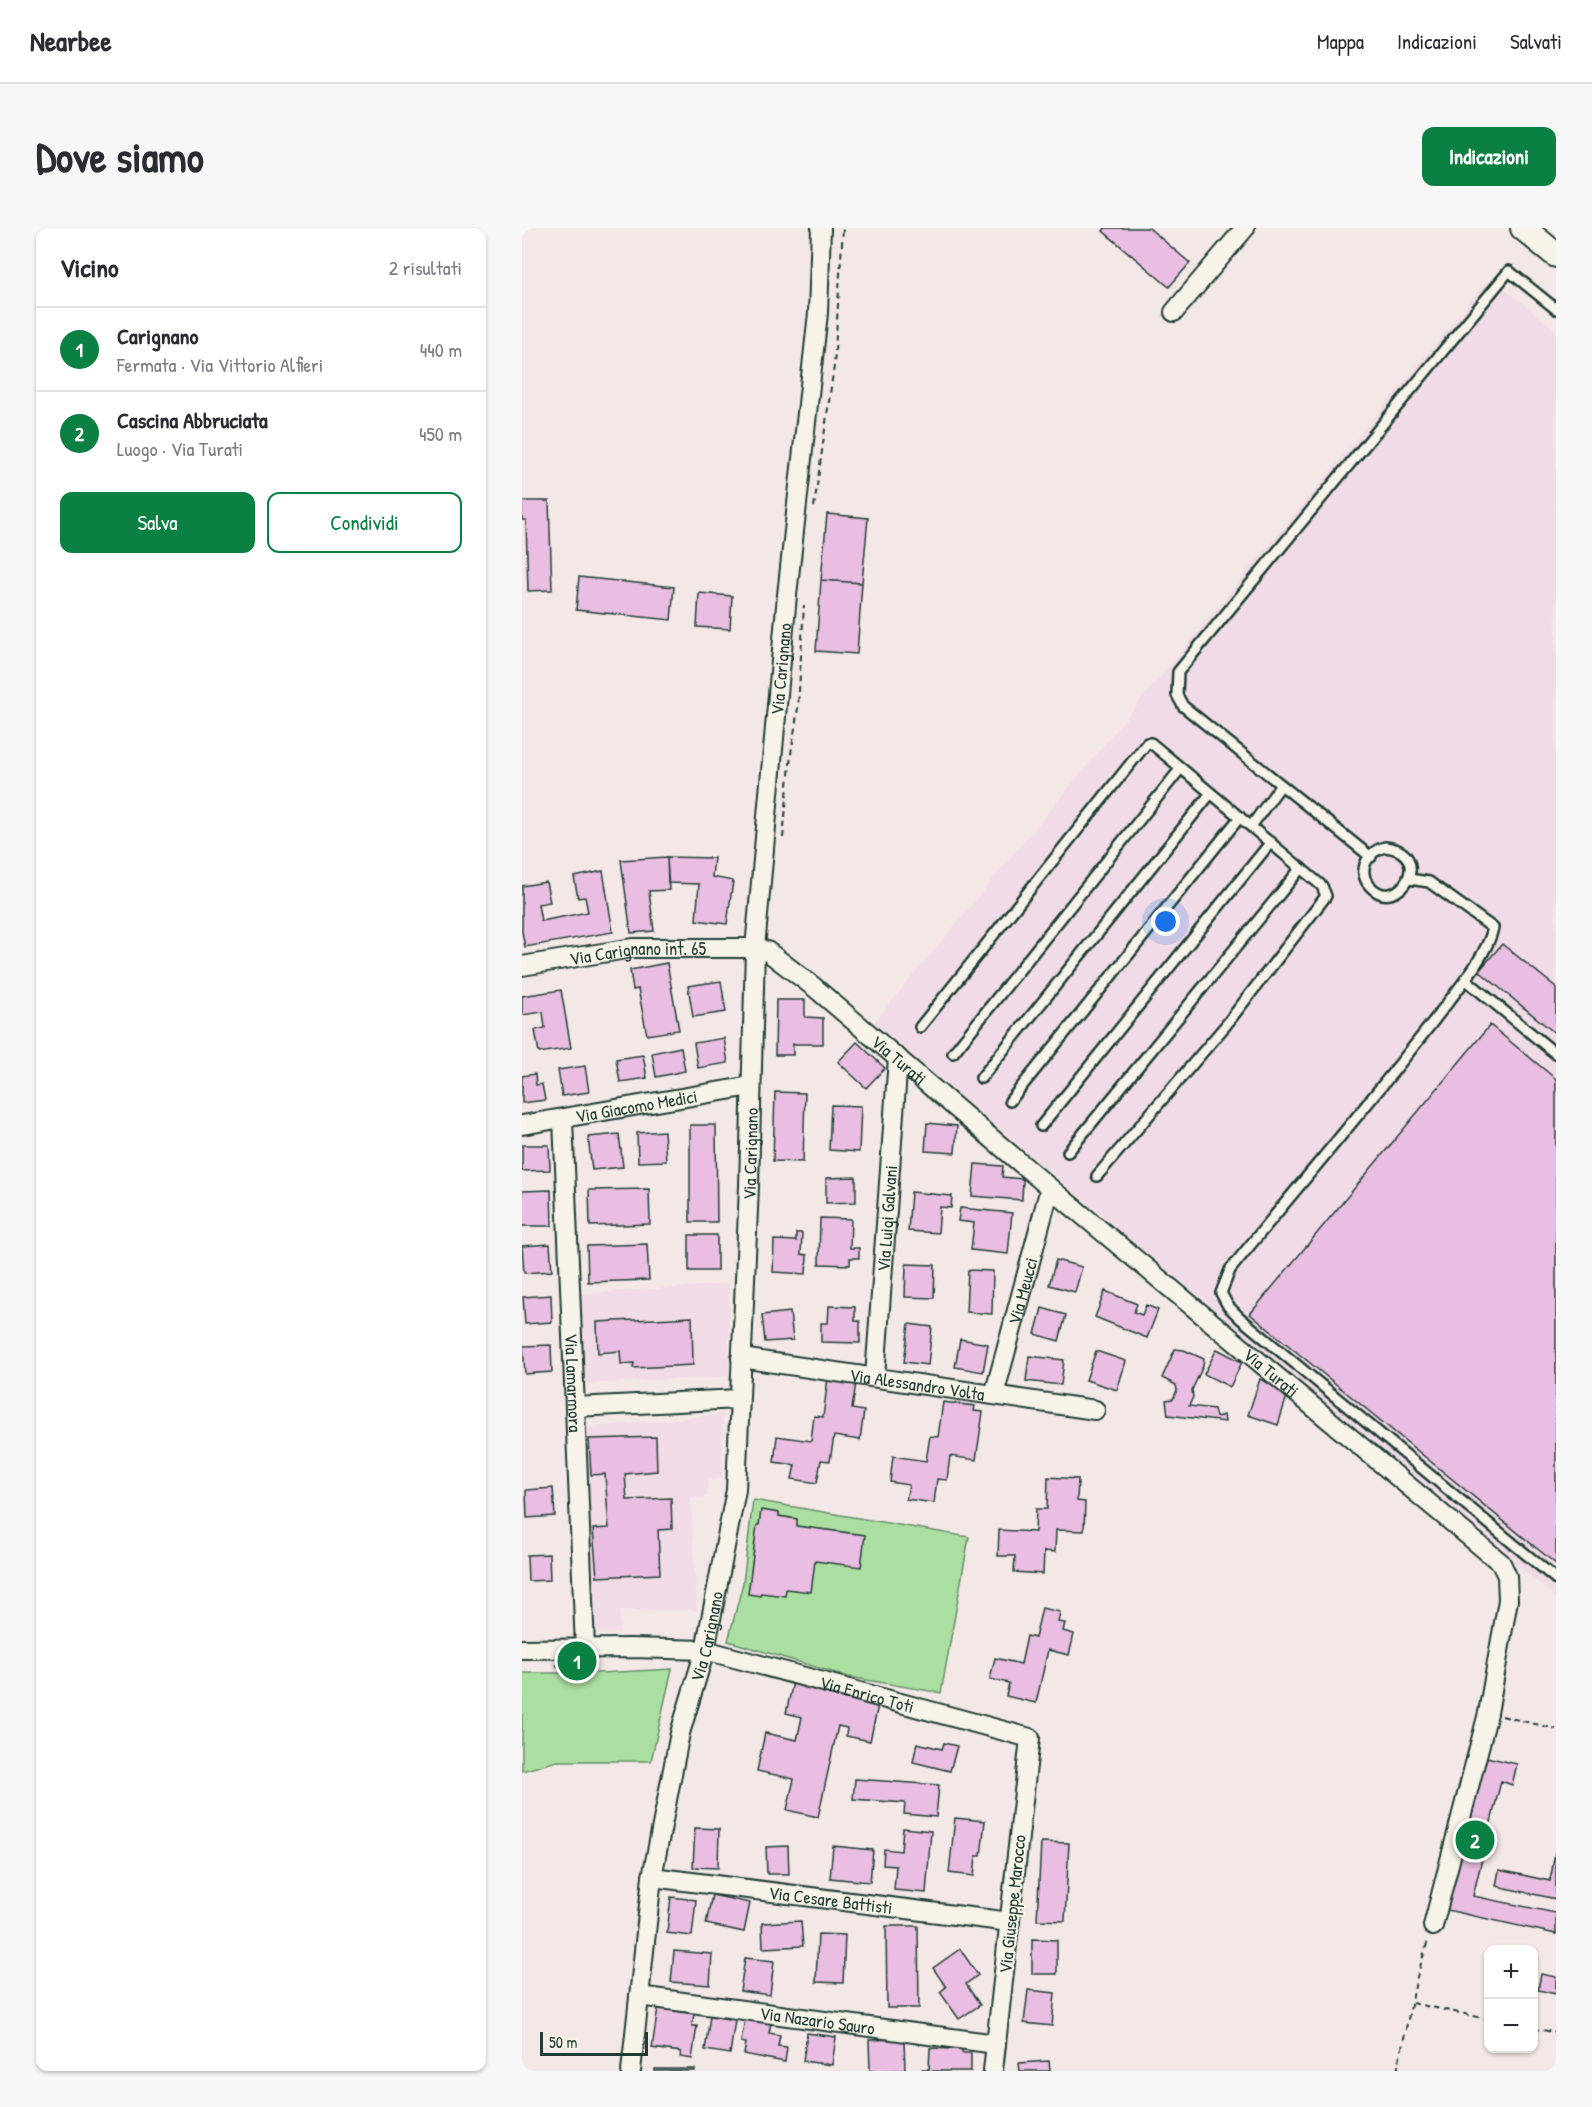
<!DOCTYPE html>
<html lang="it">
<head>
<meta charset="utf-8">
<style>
	:root { --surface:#fff; --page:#f7f7f7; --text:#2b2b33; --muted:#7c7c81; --line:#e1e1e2; --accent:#0b8043 }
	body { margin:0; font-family:"Patrick Hand",sans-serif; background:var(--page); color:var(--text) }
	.controls { position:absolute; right:18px; bottom:18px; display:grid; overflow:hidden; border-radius:12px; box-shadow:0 2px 4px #0004 }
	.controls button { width:54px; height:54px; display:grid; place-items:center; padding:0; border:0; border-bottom:2px solid var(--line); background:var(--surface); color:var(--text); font:30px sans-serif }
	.scale { position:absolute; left:18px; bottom:15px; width:108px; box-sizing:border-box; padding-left:6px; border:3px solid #1f3d34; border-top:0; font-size:16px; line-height:21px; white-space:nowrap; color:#1f3d34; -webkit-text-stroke:4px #f7f3e8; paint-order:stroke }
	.you { position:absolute; left:644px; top:694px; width:21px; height:21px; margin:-15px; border:4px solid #fff; border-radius:50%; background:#1a73e8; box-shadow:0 0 0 9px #1a73e833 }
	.badge { display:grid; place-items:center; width:39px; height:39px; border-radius:50%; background:var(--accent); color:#fff; font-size:20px; font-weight:700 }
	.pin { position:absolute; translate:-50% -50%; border:3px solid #fff; box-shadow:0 2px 6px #0006 }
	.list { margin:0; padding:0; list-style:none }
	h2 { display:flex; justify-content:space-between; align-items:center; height:78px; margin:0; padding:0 24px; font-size:26px }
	h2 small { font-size:20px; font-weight:400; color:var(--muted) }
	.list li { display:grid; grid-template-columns:39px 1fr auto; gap:18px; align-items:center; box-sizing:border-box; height:84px; padding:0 24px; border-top:2px solid var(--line) }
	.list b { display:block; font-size:22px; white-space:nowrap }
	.list p { margin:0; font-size:20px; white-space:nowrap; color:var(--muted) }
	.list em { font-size:20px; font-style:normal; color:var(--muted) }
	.actions { display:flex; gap:12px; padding:18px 24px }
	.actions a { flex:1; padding:14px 0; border:2px solid var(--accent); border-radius:12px; text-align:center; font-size:21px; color:var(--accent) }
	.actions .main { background:var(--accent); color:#fff }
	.map { position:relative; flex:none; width:1034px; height:1843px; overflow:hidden; border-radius:12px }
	header { display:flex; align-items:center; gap:36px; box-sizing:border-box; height:84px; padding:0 30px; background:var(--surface); border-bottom:2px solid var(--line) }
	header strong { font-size:28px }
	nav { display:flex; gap:33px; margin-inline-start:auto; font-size:21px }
	.intro { display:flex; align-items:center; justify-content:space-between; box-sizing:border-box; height:144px; padding:0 36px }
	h1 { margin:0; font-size:42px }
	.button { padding:15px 27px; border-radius:12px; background:var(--accent); color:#fff; font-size:21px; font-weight:700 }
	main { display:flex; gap:36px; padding:0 36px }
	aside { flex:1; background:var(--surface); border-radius:12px; box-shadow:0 2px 4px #0004 }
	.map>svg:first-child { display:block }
	.built { fill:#f1dbe6 }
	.green { fill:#abdfa1; stroke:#658e6a; stroke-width:1.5 }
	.building { fill:#eabde2; stroke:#1f3d34; stroke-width:1.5 }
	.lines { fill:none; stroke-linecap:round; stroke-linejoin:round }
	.lane-casing { stroke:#1f3d34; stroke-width:14 }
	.street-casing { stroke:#1f3d34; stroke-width:22 }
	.secondary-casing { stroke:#1f3d34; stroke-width:28 }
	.path { stroke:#1f3d34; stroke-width:2; stroke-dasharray:6 4.5; stroke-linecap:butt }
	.lane { stroke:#f7f3e8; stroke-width:9 }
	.street { stroke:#f7f3e8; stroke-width:18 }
	.secondary { stroke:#f7f3e8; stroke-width:24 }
	.labels { text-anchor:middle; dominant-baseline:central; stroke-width:4.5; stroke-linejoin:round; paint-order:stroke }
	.street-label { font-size:18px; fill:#1f3d34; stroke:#f7f3e8 }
</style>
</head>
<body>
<header>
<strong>Nearbee</strong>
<nav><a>Mappa</a><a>Indicazioni</a><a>Salvati</a></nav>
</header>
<div class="intro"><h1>Dove siamo</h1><a class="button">Indicazioni</a></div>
<main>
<aside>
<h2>Vicino<small>2 risultati</small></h2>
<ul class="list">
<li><span class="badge">1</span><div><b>Carignano</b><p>Fermata · Via Vittorio Alfieri</p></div><em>440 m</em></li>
<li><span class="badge">2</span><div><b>Cascina Abbruciata</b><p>Luogo · Via Turati</p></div><em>450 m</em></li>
</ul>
<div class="actions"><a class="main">Salva</a><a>Condividi</a></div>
</aside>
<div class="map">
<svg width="1034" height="1843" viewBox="0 0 1034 1843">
	<rect width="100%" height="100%" fill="#f4e8e7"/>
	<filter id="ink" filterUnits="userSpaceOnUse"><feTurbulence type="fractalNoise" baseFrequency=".0167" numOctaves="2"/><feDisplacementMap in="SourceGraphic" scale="12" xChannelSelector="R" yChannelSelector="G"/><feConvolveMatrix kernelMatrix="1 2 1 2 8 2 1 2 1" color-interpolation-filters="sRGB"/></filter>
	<g filter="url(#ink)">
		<path class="built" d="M964 55 976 65 981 59 1034 103V1370L352 795Z
			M207 1056V1148L62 1156 57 1066Z
			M201 1186 200 1250 186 1252 185 1269 169 1270 175 1382H98V1405L69 1406 62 1200Z"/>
		<path class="green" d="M231 1272 447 1309 419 1465 327 1449 206 1413 221 1355Z
			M150 1441 129 1533H35L0 1543V1445H77Z"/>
		<path class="building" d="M583 0H627L668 35 647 59 581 3Z
			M0 273H27L30 362 6 363 4 292H0Z
			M305 286 346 290 340 355 299 352Z
			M57 349 152 359 149 392 54 382Z
			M299 352 340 355 335 426 294 423Z
			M177 365 210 368 208 401 175 399Z
			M145 629 147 662 127 663 132 703 109 705 99 632Z
			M145 629 192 630 190 649 211 653 205 696 174 692 177 656 146 655Z
			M81 643 91 704 3 719 0 704V658L24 654 28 674 16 676 19 693 66 684 63 669 56 670 52 649Z
			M980 716 1034 759V806L957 743Z
			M145 735 157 802 125 807 116 761 111 762 108 742Z
			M199 753 204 784 171 789 166 758Z
			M39 762 49 820 17 825 13 802 23 800 21 784 0 787V768Z
			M254 772H283V789L301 790V816H271V827H253Z
			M968 797 1034 851V1336L728 1086Z
			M202 810 206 835 176 840 172 815Z
			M335 814 363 840 344 860 316 834Z
			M159 819 163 843 134 849 130 825Z
			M121 827 125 850 98 854 94 831Z
			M63 838 67 864 40 868 36 842Z
			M13 846 14 857 20 856 23 872 0 875V848Z
			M253 864 283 865 281 934 251 933Z
			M309 877 339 878 337 924 307 922Z
			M405 895 435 898 433 925 403 923Z
			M168 897H194L195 994H168Z
			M142 903 144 933 116 934 115 905Z
			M97 906 101 939 70 942 66 909Z
			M0 917H27L28 942 0 943Z
			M453 936 481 938 480 949 501 951 500 972 450 968Z
			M334 949V974L304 975V950Z
			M127 961 128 996 68 998 67 962Z
			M29 962 30 998H0V963Z
			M389 964 430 968 429 980 418 979 416 1005 386 1003Z
			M438 980 490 985 486 1026 449 1022 452 995 436 993Z
			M298 990 329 991 328 1020H337V1030H328V1037L297 1036Z
			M274 1005H280L279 1026 285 1027 284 1046 251 1044 252 1012 274 1013Z
			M167 1007H195V1043H167Z
			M28 1016 30 1043 2 1045 0 1018Z
			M125 1016 127 1052 66 1054 65 1018Z
			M534 1032 560 1039 553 1064 527 1057Z
			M384 1036 413 1037 412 1070 383 1069Z
			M446 1042 471 1043 470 1086 444 1084Z
			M583 1063 615 1076 612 1084 620 1087 624 1077 636 1082 625 1110 573 1089Z
			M29 1067 30 1094 3 1096 1 1069Z
			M307 1078 333 1079V1093H338V1115L299 1114V1095H306Z
			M520 1080 544 1087 537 1113 513 1106Z
			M268 1084 271 1112 243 1114 240 1087Z
			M170 1089 171 1137 111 1140 112 1135 99 1136 98 1123 76 1125 75 1094Z
			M387 1096 410 1099 406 1137 382 1134Z
			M438 1111 466 1116 461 1144 433 1139Z
			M29 1117 30 1144 3 1146 1 1118Z
			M653 1121 662 1122 682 1131 681 1138 670 1162 671 1169 667 1178 692 1181 694 1189 702 1187 703 1194 646 1187 644 1172 651 1171 655 1162 654 1157 640 1150Z
			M695 1121 720 1134 708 1159 682 1146Z
			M574 1123 604 1133 595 1162 564 1152Z
			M507 1128 542 1132 539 1157 504 1153Z
			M306 1150 334 1155 330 1181 342 1183 338 1212 312 1208 308 1233 299 1232 295 1255 270 1251 273 1237 252 1234 255 1208 289 1213 292 1188 301 1189Z
			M738 1151 766 1165 756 1197 726 1187Z
			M421 1174 453 1178 452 1183 461 1184 454 1232 428 1228 425 1252 415 1251 412 1275 384 1271 387 1257 368 1254 371 1228 404 1233 408 1208 416 1209Z
			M134 1209 135 1243 103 1246 105 1272 149 1270 150 1301 136 1302 138 1346 75 1349 71 1301 87 1300 83 1246 69 1247 67 1211Z
			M526 1249 556 1251 555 1273 563 1274 562 1303 534 1302 533 1324 522 1323 521 1346 492 1344 493 1328H476L477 1302 513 1304 514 1281H525Z
			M31 1260 33 1288 5 1290 4 1262Z
			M239 1282 257 1285V1288L275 1291V1298L343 1307 339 1339 293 1333 289 1364 264 1361 263 1368 239 1365 238 1368 226 1366 235 1297H237Z
			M27 1326 28 1352 6 1353 5 1327Z
			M520 1380 538 1384 536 1394 543 1395 541 1403 552 1406 547 1427 526 1422 514 1475 484 1468 487 1455 468 1451 473 1430 499 1436 505 1408 513 1410Z
			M271 1454 357 1473 348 1513 324 1508 325 1500 316 1498 296 1589 265 1582 272 1551 235 1543 243 1505 275 1512 280 1489 264 1485Z
			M395 1515 420 1521 422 1515 435 1518 428 1543 391 1534Z
			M960 1528 995 1536 990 1557 979 1553 951 1668 1034 1685V1706L925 1682Z
			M333 1551 417 1557 414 1589 382 1586 383 1575 331 1571Z
			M433 1590 463 1593 459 1628H454L452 1648 427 1645Z
			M173 1600 197 1601 196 1640 171 1639Z
			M381 1600 409 1603 404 1665 372 1662 374 1638 361 1637 362 1621 379 1623Z
			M519 1614 547 1615 543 1693 515 1692Z
			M266 1618 267 1646H245L244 1619Z
			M311 1618 351 1622 348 1654 308 1650Z
			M1034 1620V1671L974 1658 977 1642 1028 1653Z
			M190 1667 228 1675 222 1704 184 1696Z
			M149 1669 174 1672 170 1708 145 1705Z
			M279 1693 281 1718 241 1720 240 1695Z
			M364 1698H396L397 1780H365Z
			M296 1706 323 1707 321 1755 294 1754Z
			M510 1711 535 1712V1746H510Z
			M438 1721 456 1747 444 1756 458 1777 437 1791 418 1764 424 1759 411 1740Z
			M152 1723 190 1726 188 1757 149 1754Z
			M223 1730 252 1733 248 1767 218 1763Z
			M1019 1746 1034 1749V1766L1016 1762Z
			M506 1762 533 1765 530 1798 502 1795Z
			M136 1780 172 1786 170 1798H175L170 1831 158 1829 159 1824 130 1820Z
			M188 1788 213 1792 208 1826 183 1822Z
			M223 1790 249 1795 247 1805 258 1807 256 1818 265 1819 263 1834 222 1826 224 1815 219 1814Z
			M285 1805 314 1809 310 1837 281 1833Z
			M382 1811 383 1842 348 1843 347 1812Z
			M432 1815H440V1825H449V1843H400V1841H407L408 1820 431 1821Z
			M527 1833 528 1843H498L497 1835Z
			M133 1841H173V1843H133Z"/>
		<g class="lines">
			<g class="lane-casing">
				<path id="lane" d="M730 597 759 557
					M863 619C914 624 876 689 848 658 834 643 846 623 863 619Z
					M849 629 661 478 655 467 656 444 987 43 1034 81
					M887 651 907 654 971 700C965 729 931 767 913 791 847 877 776 958 708 1042L699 1065 706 1078 718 1090 1034 1351
					M943 751 1034 826
					M398 799 625 515H629L800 658 804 668 704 797 575 948
					M431 825 659 540
					M459 850 689 565
					M488 873 718 589
					M519 898 749 614
					M546 924 779 640"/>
			</g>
			<g class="street-casing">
				<g id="street">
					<path d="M652 84 723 0"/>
					<path id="s1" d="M0 738 111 720H233L245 723 292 759 528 960 979 1335 985 1348 986 1372 966 1485 911 1698"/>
					<path id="s2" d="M41 891 63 1420"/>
					<path id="s3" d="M0 897 229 858"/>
					<path id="s4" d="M219 1130 573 1182"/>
					<path id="s5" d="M353 1149 376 830"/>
					<path id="s6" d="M472 1167 528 960"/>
					<path d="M53 1179 217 1171"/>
					<path id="s7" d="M0 1421 109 1420 183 1422 508 1510 471 1843"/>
					<path id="s8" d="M130 1649 488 1694"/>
					<path id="s9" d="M117 1768 474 1816"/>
					<path id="s10" d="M109 1843 130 1649 158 1505 183 1422 214 1262 227 958 233 720 265 367 296 85 299 0"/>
				</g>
			</g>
			<g class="secondary-casing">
				<path id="secondary" d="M1001 0 1034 27"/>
			</g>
			<path class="path" d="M292 279 312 138 321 0
				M261 610 269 526 276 480 282 377
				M34 1437C42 1442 60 1441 69 1437
				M980 1488 1034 1501
				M890 1775 966 1791
				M1011 1801 1034 1804
				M875 1843 895 1749 906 1712"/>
			<use href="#lane" class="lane"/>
			<use href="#street" class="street"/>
			<use href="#secondary" class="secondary"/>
		</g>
	</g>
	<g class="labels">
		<g class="street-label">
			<text stroke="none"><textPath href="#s10" startOffset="1414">Via Carignano</textPath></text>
			<text stroke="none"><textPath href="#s1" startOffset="117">Via Carignano int. 65</textPath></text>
			<text stroke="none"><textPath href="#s1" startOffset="418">Via Turati</textPath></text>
			<text stroke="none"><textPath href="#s3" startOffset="116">Via Giacomo Medici</textPath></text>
			<text stroke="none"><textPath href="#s10" startOffset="928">Via Carignano</textPath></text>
			<text stroke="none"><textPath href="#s5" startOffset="159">Via Luigi Galvani</textPath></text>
			<text stroke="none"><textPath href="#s6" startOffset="108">Via Meucci</textPath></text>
			<text stroke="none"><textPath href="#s1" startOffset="904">Via Turati</textPath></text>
			<text stroke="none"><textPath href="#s2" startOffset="264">Via Lamarmora</textPath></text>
			<text stroke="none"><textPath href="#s4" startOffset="178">Via Alessandro Volta</textPath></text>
			<text stroke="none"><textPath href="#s10" startOffset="442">Via Carignano</textPath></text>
			<text stroke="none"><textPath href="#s7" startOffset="351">Via Enrico Toti</textPath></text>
			<text stroke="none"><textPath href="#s8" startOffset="180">Via Cesare Battisti</textPath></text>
			<text transform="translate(490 1676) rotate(-84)">Via Giuseppe Marocco</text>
			<text stroke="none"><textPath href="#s9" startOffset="180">Via Nazario Sauro</textPath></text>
		</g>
	</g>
</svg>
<div class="controls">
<button>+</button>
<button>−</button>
</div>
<div class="scale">50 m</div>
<div class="you"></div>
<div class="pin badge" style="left:55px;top:1433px">1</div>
<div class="pin badge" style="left:953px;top:1612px">2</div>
</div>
</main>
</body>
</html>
